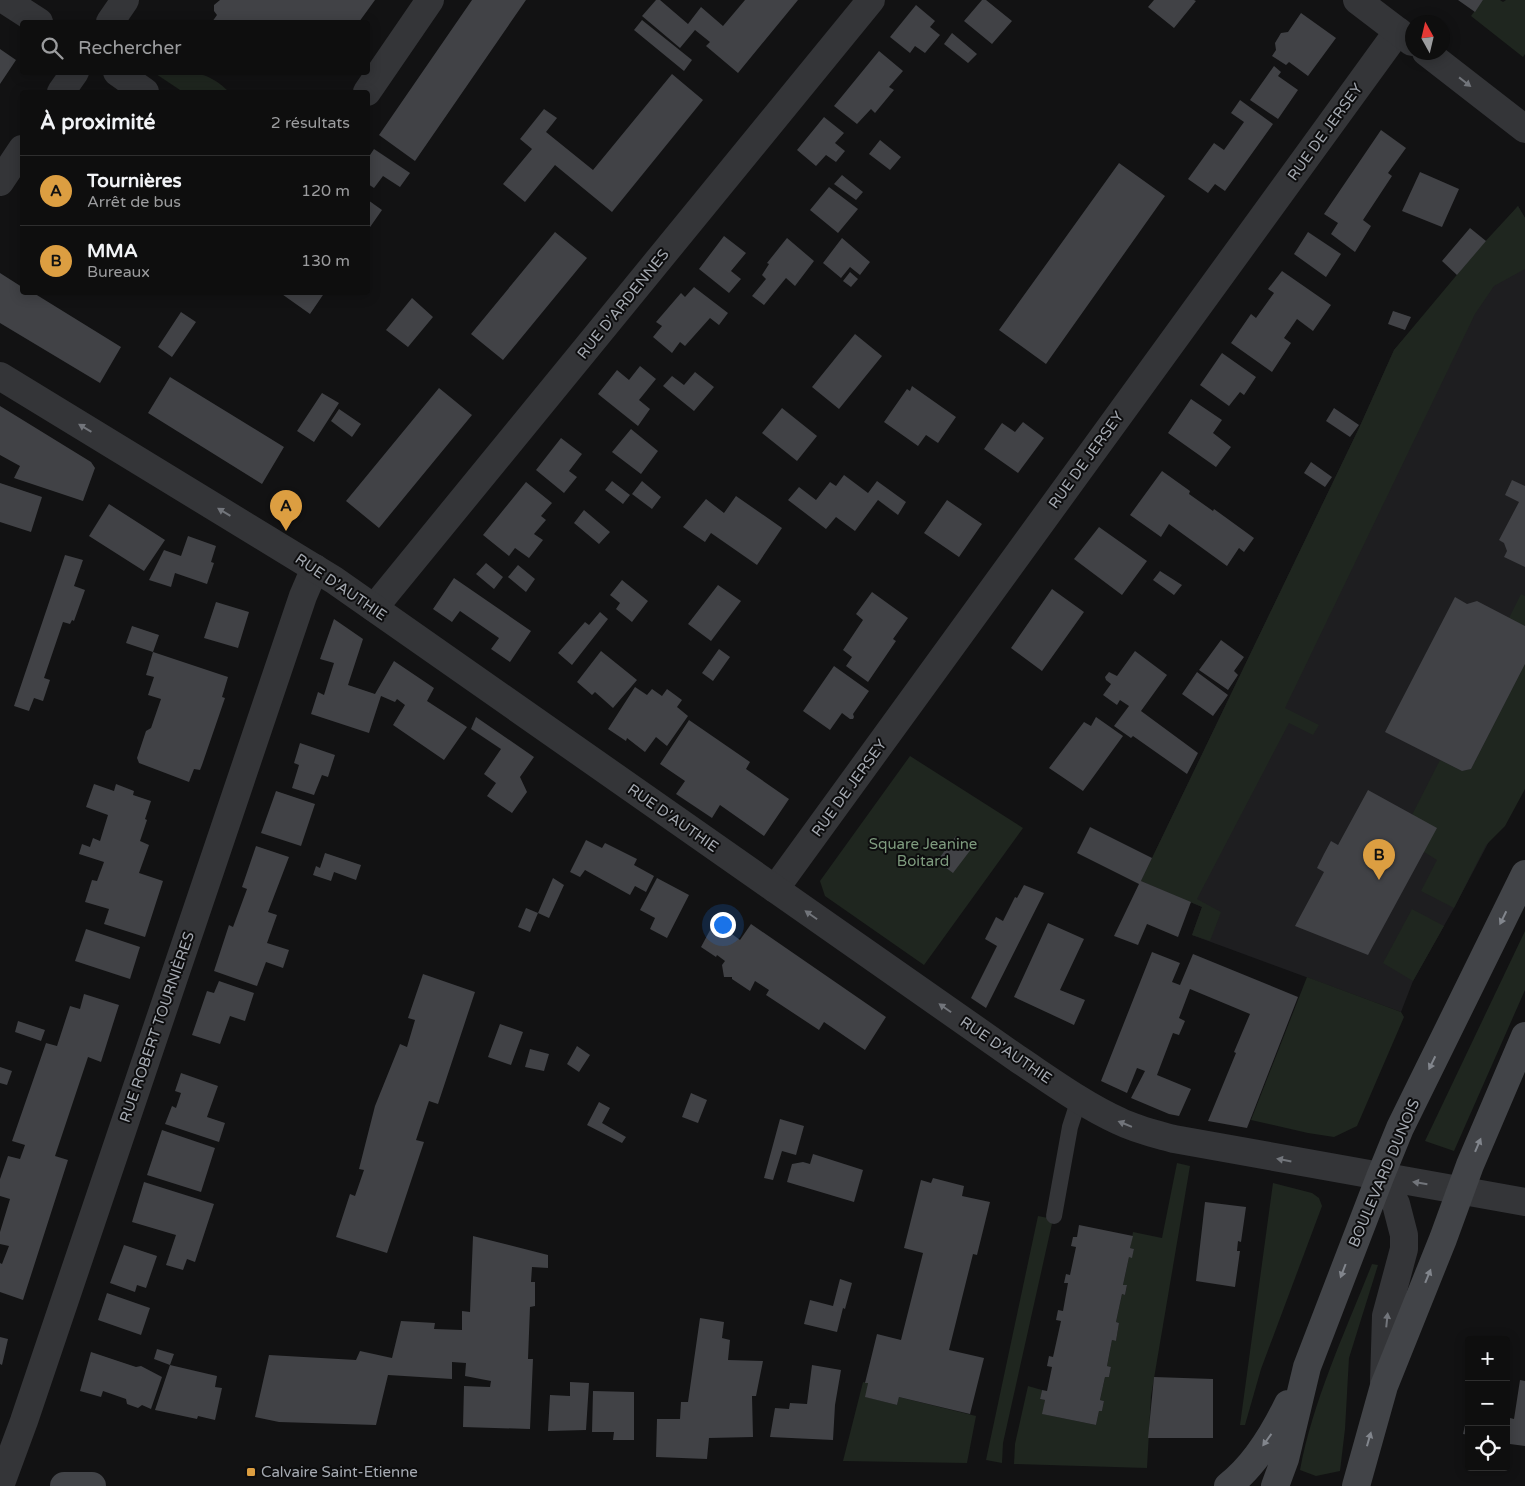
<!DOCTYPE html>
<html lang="fr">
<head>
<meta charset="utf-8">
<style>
	:root { --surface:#0e0e0e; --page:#171717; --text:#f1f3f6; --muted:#9b9c9e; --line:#2e2e2e; --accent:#dc9e41 }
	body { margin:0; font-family:"Varela Round",sans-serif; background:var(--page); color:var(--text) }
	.controls { position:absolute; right:15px; bottom:15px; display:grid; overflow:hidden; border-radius:5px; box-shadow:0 2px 12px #0003 }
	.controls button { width:45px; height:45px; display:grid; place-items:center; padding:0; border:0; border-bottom:1px solid var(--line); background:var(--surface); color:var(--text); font:25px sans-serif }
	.compass { position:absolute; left:1405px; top:15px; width:45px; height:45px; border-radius:50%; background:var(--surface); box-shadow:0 2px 12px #0003; rotate:352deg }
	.you { position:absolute; left:722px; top:924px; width:18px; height:18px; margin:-12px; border:4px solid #fff; border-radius:50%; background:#1a73e8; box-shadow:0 0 0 8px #1a73e833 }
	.badge { display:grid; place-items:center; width:32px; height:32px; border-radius:50%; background:var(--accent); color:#111; font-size:16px; font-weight:700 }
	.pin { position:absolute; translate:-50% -41px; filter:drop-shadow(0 1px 2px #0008) }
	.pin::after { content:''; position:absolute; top:26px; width:18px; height:15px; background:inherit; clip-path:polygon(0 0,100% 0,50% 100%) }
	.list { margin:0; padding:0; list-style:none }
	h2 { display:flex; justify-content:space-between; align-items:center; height:65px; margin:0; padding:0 20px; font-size:21px }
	h2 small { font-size:16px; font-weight:400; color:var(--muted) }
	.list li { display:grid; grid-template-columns:32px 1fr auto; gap:15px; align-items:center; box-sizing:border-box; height:70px; padding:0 20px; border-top:1px solid var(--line) }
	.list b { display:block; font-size:19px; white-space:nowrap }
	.list p { margin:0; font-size:16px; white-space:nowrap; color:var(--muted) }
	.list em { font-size:16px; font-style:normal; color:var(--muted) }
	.icon { flex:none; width:28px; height:28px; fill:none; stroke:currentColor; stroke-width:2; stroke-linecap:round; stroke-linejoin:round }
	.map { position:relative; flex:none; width:1525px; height:1486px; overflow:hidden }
	.search { position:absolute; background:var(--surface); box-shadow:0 2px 12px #0003; left:20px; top:20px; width:350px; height:55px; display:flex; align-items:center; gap:12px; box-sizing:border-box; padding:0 18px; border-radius:5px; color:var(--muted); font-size:19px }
	.panel { position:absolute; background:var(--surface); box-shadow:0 2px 12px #0003; left:20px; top:90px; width:350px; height:205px; border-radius:5px }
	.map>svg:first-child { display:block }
	.built { fill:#1e1e20 }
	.green { fill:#1f261f }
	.building { fill:#414246 }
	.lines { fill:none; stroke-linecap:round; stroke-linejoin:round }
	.service { stroke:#343538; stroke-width:16 }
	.minor { stroke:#343538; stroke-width:28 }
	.tertiary { stroke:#343538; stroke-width:28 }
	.secondary { stroke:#424448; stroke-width:28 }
	.oneway { fill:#72757b }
	.oneway2 { fill:#82868d }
	.poi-dot { fill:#dc9e41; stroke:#0d0d0e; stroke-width:2 }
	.labels { text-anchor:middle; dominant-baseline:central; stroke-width:4; stroke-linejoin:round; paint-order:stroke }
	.street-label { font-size:15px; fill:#a5aab2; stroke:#0d0d0e }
	.park-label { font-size:15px; fill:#7e9b7e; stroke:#0d0d0e }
	.poi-label { font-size:15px; fill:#a5aab2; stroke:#0d0d0e; text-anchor:start }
</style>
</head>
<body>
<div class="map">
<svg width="1525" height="1486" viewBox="0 0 1525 1486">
	<rect width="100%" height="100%" fill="#121213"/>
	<path class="built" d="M1518 206 1525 218V773L1454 908 1413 981 1401 1012 1192 935 1202 907 1141 881 1360 426 1394 350Z"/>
	<path class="green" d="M1483 0H1500L1503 2 1506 0H1525V54L1523 57 1471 16Z
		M157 72C188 72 206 69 229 92H183L156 74Z
		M1518 206 1525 218V269L1494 286 1475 314 1285 708 1319 725 1313 735 1289 723 1197 899 1221 912 1210 941 1192 935 1202 907 1141 881 1360 426 1394 350 1481 246Z
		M1521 594 1525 596V626L1509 618Z
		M1525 664V789L1505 826 1486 845 1454 908 1421 891 1437 860 1424 852 1412 815 1440 760 1462 771 1471 769Z
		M910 756 1023 828 924 965 825 896 820 881Z
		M1412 909 1444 926 1413 981 1383 963Z
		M1525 931V990L1454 1151 1425 1141Z
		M1307 977 1401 1012 1404 1017 1357 1126 1334 1137 1308 1133 1251 1120Z
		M1177 1163 1190 1166 1151 1396 1147 1468 1014 1464 1015 1444 1028 1386 1042 1390 1040 1399 1045 1400 1043 1414 1096 1425 1099 1411H1102L1104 1401 1100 1400 1105 1377H1109L1111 1367 1107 1366 1112 1340 1116 1341 1119 1323 1116 1322 1122 1294 1125 1295 1127 1286 1123 1285 1129 1257H1132L1134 1249 1130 1248 1133 1232 1162 1238Z
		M1273 1183 1312 1193 1319 1198 1322 1206 1261 1369 1245 1425H1240Z
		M1038 1216 1053 1219 1003 1443 1002 1463 986 1460Z
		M1372 1264 1378 1265 1349 1358 1345 1429 1340 1471 1316 1476 1300 1470C1313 1400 1346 1330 1372 1264Z
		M863 1382 868 1383 866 1397 897 1405 899 1397 976 1416 967 1463 843 1461Z"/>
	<path class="building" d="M220 0H375L359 22H212L217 15 214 11V5Z
		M472 0H526L415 161 379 135Z
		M656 0H660L688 24 701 7 723 26 745 0H798L738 73 706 46 710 42 695 30 680 48 642 16Z
		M982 0H986L1012 21 992 44 964 21Z
		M1154 0H1194L1196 1 1174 28 1148 7Z
		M1458 0H1483L1475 12Z
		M916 5 935 21 930 27 940 35 925 53 915 46 910 53 890 37Z
		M1301 13 1336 38 1308 76 1289 62 1286 65 1272 56 1276 50 1275 43 1281 33 1288 32Z
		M642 20 692 60 684 71 634 30Z
		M952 33 977 54 968 63 944 44Z
		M0 49 16 60 0 84Z
		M879 51 903 71 889 87 894 90 875 113 871 109 857 124 834 106Z
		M1274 66 1281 72 1278 76 1298 90 1278 119 1250 100Z
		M672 74 703 100 612 212 555 165 525 202 503 184 532 149 520 139 544 109 557 118 546 132 593 170Z
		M1240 100 1273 124 1225 191 1215 184 1208 193 1188 179 1214 143 1224 150 1244 122 1231 113Z
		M824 117 844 133 835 143 845 151 836 162 826 155 816 166 797 150Z
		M1381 130 1406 148 1388 173 1392 176 1363 220 1371 226 1355 252 1331 234 1338 223 1324 214Z
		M880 140 901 157 890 170 869 154Z
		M374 149 410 173 400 187 383 176 374 188 368 184V158Z
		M1119 163 1165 196 1046 364 999 330Z
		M1420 172 1459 189 1442 227 1402 211Z
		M842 175 863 192 856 200 834 184Z
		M829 187 858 209 838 233 810 210Z
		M368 200 382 210 368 230Z
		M1470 228 1486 241 1457 275 1442 261Z
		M555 232 587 258 503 360 471 334Z
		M1308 232 1341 254 1326 277 1294 254Z
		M724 236 746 253 731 271 741 279 729 293 699 269Z
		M787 238 814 261 795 286 786 278 764 305 752 296 766 279 762 275 769 264 767 263Z
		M842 238 870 262 860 275 850 267 841 278 823 263Z
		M1282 271 1331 305 1313 331 1297 319 1284 338 1291 343 1272 372 1231 343 1251 314 1256 318 1274 293 1268 289Z
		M850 272 858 279 851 287 843 281Z
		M0 273 22 287V292H32L121 347 100 383 0 323Z
		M694 287 728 313 719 325 710 318 685 346 680 342 672 353 653 337 662 326 656 322 681 293 685 297Z
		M279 292H325L310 314Z
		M412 298 433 317 408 347 386 330Z
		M1393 311 1411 317 1405 330 1388 324Z
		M181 312 196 322 172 357 158 347Z
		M855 334 882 356 839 409 812 387Z
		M1222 353 1256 377 1244 395 1240 392 1229 406 1200 385Z
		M640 366 656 379 639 400 650 409 638 426 598 394 617 370 629 380Z
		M695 372 714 387 694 411 663 386 672 376 684 385Z
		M170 377 284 447 262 484 148 413Z
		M912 386 956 417 938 443 926 435 918 446 884 422 907 389 910 391Z
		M439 388 472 415 379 528 346 501Z
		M322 393 339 403 314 442 297 431Z
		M1191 399 1222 420 1213 433 1231 447 1216 467 1168 433Z
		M0 406 91 462 95 468 83 501 14 478 20 466 0 455Z
		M782 408 817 436 797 461 762 433Z
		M1334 408 1359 425 1350 437 1326 421Z
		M339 409 361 424 352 437 331 421Z
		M1023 422 1044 438 1018 473 984 449 1002 423 1015 432Z
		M631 429 658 451 641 474 612 452Z
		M561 438 582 454 569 471 577 477 564 493 536 470Z
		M1311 462 1332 477 1325 487 1304 473Z
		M1162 471 1190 491 1189 494 1213 511 1214 509 1254 538 1244 552 1239 548 1227 566 1169 524 1161 537 1130 515Z
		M844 475 868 493 877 481 906 502 898 515 878 500 855 531 836 517 826 529 788 500 799 487 816 500 830 482 836 486Z
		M1512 480 1525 486V567L1504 557 1507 551 1504 543 1499 540 1519 502 1505 495Z
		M612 481 630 495 623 504 605 490Z
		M642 481 661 497 652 509 632 494Z
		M526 482 552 503 541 516 546 520 534 534 543 540 529 558 515 548 509 556 483 535Z
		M0 483 42 497 31 532 0 522Z
		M736 496 782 528 757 565 711 533 705 542 683 527 706 499 724 513Z
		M947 500 982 524 959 557 924 533Z
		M109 504 165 540 144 571 89 536Z
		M584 510 610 532 599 544 574 523Z
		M1099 527 1147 561 1122 595 1074 559Z
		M188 536 216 546 211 562 214 563 207 584 175 573 171 587 149 580 164 550 181 556Z
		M65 555 83 560 74 586 85 590 74 621 72 620 70 624 63 622 44 678 50 680 43 701 34 698 29 711 14 706Z
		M486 563 503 577 494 589 476 574Z
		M518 565 535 579 526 592 508 577Z
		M1160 571 1182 585 1174 595 1153 580Z
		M454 578 531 631 510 662 491 649 499 638 460 611 452 622 433 609Z
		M622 580 648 601 632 622 616 609 620 603 610 595Z
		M718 585 741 601 711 641 688 624Z
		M1052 589 1084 612 1042 671 1011 648Z
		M872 592 908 618 893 639 896 641 868 682 846 666 852 657 843 650 863 620 856 614Z
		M1455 597 1467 604 1477 601 1525 626V664L1471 769 1462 771 1385 732Z
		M216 602 249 612 238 648 204 638Z
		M600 612 608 619 572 665 558 653 585 622 589 625Z
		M334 619 363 639 348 685 375 694 394 661 434 688 427 701 467 727 444 760 393 725 405 705 397 699 395 702 381 696 369 733 311 714 318 692 324 695 334 663 320 659Z
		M132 626 159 635 153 652 126 643Z
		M1221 640 1244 657 1234 671 1238 675 1228 690 1199 670Z
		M719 649 730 657 713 681 702 673Z
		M601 651 637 680 613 708 595 692 592 695 577 682Z
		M1135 651 1167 675 1141 711 1198 753 1187 774 1133 736 1131 738 1114 726 1129 706 1120 700 1117 705 1103 695 1111 684 1106 680 1105 677 1109 672 1117 676Z
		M153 652 228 677 222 697 225 698 202 765 200 770 194 769 189 782 139 763 137 758 146 731 151 728 161 699 148 695 154 677 146 675Z
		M834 666 869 691 853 714 854 717 853 719H850L842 713 830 730 803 711Z
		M1197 672 1228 695 1213 716 1182 694Z
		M635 687 647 695 652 689 662 696 667 689 682 700 677 707 688 716 667 746 656 737 645 752 627 738 626 741 608 729Z
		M476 717 534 757 520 777 527 792 512 813 487 796 496 783 484 774 501 749 471 729Z
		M1096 717 1123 736 1083 791 1049 768 1084 722 1091 726Z
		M689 720 750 762 746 769 789 799 764 836 720 805 712 818 676 794 685 781 660 764Z
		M300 743 335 755 328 777 322 775 314 795 292 788 299 765 294 763Z
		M94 784 114 791 116 784 134 791 133 795 151 801 145 819 147 820 140 841 149 845 139 873 163 881 145 937 104 924 109 909 85 902 92 880 97 881 104 862 79 854 82 844 90 847 93 838 100 841 108 815 86 807Z
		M1368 790 1437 828 1368 955 1295 926 1324 872 1317 868 1324 854 1331 841 1338 845Z
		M276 791 315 804 301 846 261 833Z
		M1090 827 1152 858 1141 881 1191 902 1178 937 1147 924 1138 945 1114 936 1139 884 1077 853Z
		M956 836 972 848 953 873 937 861Z
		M586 840 602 848 605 843 637 859 634 865 654 876 646 892 635 886 630 895 585 870 580 877 570 872Z
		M256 846 289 857 268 912 277 915 267 943 289 950 283 968 266 962 257 986 214 971 229 925 233 927 247 889 242 887Z
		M325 853 361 865 356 880 334 872 331 881 313 875 316 866 320 868Z
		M553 878 564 885 549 918 538 913Z
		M657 878 689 895 667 938 650 929 655 918 640 910Z
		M1024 885 1044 893 986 1008 971 998 997 946 985 939 996 917 1003 921 1015 897 1017 898Z
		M526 908 538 913 530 932 518 927Z
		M716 919 733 931 732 934 740 940 751 924 886 1017 865 1050 824 1022 819 1030 766 995 769 990 755 981 750 991 732 979V977H724L722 965 725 961 717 955 716 957 701 947Z
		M1048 923 1084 939 1060 990 1085 1000 1074 1025 1014 997Z
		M86 929 140 947 130 979 75 961Z
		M1152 952 1180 963 1172 982 1180 985 1193 954 1298 997 1247 1128 1208 1121 1236 1053 1234 1052 1250 1014 1190 989 1179 1018 1185 1021 1179 1035 1173 1033 1157 1075 1191 1089 1179 1116 1169 1114 1131 1098 1145 1071 1137 1068 1127 1093 1101 1081Z
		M423 974 475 992 438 1104 429 1101 416 1140 424 1142 387 1253 336 1237 350 1194 355 1196 364 1170 359 1169 375 1106 400 1044 407 1047 415 1020 408 1018Z
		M219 981 254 993 245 1021 230 1016 220 1044 192 1035 207 991 214 993Z
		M84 994 119 1005 101 1062 88 1057 55 1156 68 1160 23 1300 0 1292V1263L2 1264 9 1246 0 1244V1232L10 1199 0 1196V1179L8 1156 20 1159 25 1145 12 1141 46 1043 57 1046 70 1006 80 1009Z
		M18 1021 45 1030 41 1041 15 1032Z
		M500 1024 523 1032 511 1065 488 1057Z
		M577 1046 590 1055 579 1072 567 1064Z
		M530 1049 549 1054 544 1071 525 1067Z
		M0 1067 12 1071 7 1085 0 1083Z
		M181 1073 218 1086 207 1117 225 1123 219 1142 165 1124 172 1106 176 1108 181 1093 175 1091Z
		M691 1093 707 1100 698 1123 682 1117Z
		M599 1102 610 1108 602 1123 626 1137 622 1143 587 1125Z
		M780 1119 804 1126 796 1155 782 1151 773 1180 764 1178Z
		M162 1130 215 1148 201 1192 147 1175Z
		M813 1154 863 1170 854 1202 787 1182 792 1164 803 1162 810 1164Z
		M933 1178 964 1186 962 1196 990 1202 977 1255 973 1254 949 1350 984 1358 970 1414 899 1397 897 1405 865 1397 868 1383H865L877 1334 901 1340 923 1253 904 1248 921 1180 931 1183Z
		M144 1182 214 1204 195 1262 187 1259 183 1270 166 1265 176 1235 132 1222Z
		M1205 1202 1246 1207 1241 1242 1238 1241 1237 1251H1240L1235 1287 1196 1281Z
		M1079 1225 1133 1236 1130 1248 1134 1249 1132 1258 1129 1257 1123 1285H1127L1125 1295 1122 1294 1116 1322 1119 1323 1116 1341 1112 1340 1107 1366 1111 1367 1109 1377H1105L1100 1400 1104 1401 1102 1411H1099L1096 1425 1042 1414 1045 1400 1040 1399 1042 1390 1047 1391 1052 1367 1047 1366 1049 1356 1053 1357 1061 1321 1056 1320 1058 1310 1063 1311 1068 1283H1064L1066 1274 1070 1275 1076 1247 1071 1246 1073 1237H1077Z
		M473 1236 548 1255V1268L532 1267 531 1282H535V1306L530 1307 528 1359H533L530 1429 463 1427 464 1386 490 1387 491 1381 465 1376 466 1363 452 1362V1379L388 1375 376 1425 279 1422 255 1417 269 1355 356 1360 360 1351 392 1358 401 1321 435 1323 434 1329 462 1330V1311L470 1312Z
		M124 1245 157 1256 146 1288 137 1285 135 1292 110 1283Z
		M840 1279 852 1283 845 1309 843 1308 837 1332 804 1324 810 1300 833 1306Z
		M107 1293 150 1308 141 1335 98 1320Z
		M700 1318 724 1322 722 1338 730 1340 728 1360 763 1361 756 1396H752L753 1437 709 1438 707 1459 656 1457 657 1419H680L681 1402H688Z
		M0 1337 8 1339 2 1365 0 1364Z
		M157 1349 174 1354 170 1365 154 1359Z
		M91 1352 136 1367 141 1366 162 1377 151 1409 142 1405 138 1408 127 1404 126 1399 103 1391 101 1397 80 1391Z
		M170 1365 217 1376 215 1387 222 1388 215 1420 198 1416 197 1419 155 1410Z
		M812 1365 841 1370 835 1405 833 1440 770 1437 775 1408 789 1409 790 1403 807 1404Z
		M1154 1377 1213 1379V1438H1148Z
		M1468 1379H1469V1394L1465 1393Z
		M1520 1380 1525 1381V1446L1510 1444 1506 1458V1417L1514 1419Z
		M570 1382 589 1383 586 1430 548 1431 550 1395 570 1396Z
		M593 1391 634 1392V1440H613L614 1432H592Z
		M1468 1412H1469V1435L1463 1434Z"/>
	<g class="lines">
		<path class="service" d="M1054 1216 1070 1127 1079 1099"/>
		<path class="minor" d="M5 0 39 22
			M110 22 125 0
			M117 72 145 92
			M61 92 75 72
			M367 92 430 0
			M0 182 22 149
			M374 608 871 0
			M775 889 1398 31
			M0 1486 24 1421 303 596 315 568"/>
		<path class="tertiary" d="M1357 0 1412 42
			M1426 52 1525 129
			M0 376 334 580 1018 1059C1051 1081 1084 1105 1119 1121 1137 1130 1156 1134 1174 1139L1525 1202
			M1380 1177 1396 1204 1404 1235V1249L1386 1316 1384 1382"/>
		<path class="secondary" d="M64 1486H92
			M1228 1486C1254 1466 1274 1433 1288 1404
			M1275 1486 1285 1459 1307 1367 1380 1177 1400 1128 1525 874
			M1356 1486 1384 1386 1443 1239 1470 1165 1525 1036"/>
	</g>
	<defs><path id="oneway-solid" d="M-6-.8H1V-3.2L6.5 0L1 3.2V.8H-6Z" transform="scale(1.25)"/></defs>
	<g class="oneway">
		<use href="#oneway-solid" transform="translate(1465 82) rotate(38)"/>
		<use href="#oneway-solid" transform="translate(85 428) rotate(-149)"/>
		<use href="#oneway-solid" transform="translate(224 512) rotate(-149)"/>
		<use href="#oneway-solid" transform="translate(811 915) rotate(-145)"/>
		<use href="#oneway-solid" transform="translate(945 1008) rotate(-145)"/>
		<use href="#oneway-solid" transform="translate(1125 1124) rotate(-158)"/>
		<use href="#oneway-solid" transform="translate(1284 1160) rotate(-169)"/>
		<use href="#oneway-solid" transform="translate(1420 1183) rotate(-171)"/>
		<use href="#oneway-solid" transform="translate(1387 1320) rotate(-84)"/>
	</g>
	<g class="oneway2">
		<use href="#oneway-solid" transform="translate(1503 918) rotate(116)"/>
		<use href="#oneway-solid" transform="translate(1432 1063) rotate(116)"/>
		<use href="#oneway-solid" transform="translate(1478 1145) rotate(-67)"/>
		<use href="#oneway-solid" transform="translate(1343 1271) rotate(111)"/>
		<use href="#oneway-solid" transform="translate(1428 1276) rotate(-68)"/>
		<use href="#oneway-solid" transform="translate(1369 1439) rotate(-74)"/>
		<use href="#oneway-solid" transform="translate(1267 1440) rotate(126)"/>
	</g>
	<rect class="poi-dot" x="246" y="1467" width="10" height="10" rx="2.5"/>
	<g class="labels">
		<g class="street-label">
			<text transform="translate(1325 132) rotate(-54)">RUE DE JERSEY</text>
			<text transform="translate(623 304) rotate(-51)">RUE D'ARDENNES</text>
			<text transform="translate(1086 460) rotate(-54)">RUE DE JERSEY</text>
			<text transform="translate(341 587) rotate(34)">RUE D'AUTHIE</text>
			<text transform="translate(849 788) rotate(-54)">RUE DE JERSEY</text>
			<text transform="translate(673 818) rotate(35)">RUE D'AUTHIE</text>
			<text transform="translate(157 1027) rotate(-71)">RUE ROBERT TOURNIÈRES</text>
			<text transform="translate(1006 1050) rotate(34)">RUE D'AUTHIE</text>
			<text transform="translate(1384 1173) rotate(-67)">BOULEVARD DUNOIS</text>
		</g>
		<g class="park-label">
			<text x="923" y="844">Square Jeanine<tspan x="923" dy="17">Boitard</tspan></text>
		</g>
		<g class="poi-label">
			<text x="261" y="1472">Calvaire Saint-Etienne</text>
		</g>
	</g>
</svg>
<div class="controls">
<button>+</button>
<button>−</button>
<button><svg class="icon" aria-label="locate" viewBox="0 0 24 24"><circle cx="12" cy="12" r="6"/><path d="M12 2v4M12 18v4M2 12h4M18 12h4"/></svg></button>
</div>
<svg class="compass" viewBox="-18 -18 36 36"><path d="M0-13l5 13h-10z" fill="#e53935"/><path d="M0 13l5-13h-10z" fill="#9b9c9e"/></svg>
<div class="you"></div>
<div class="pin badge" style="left:286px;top:531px">A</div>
<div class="pin badge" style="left:1379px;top:880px">B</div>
<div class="search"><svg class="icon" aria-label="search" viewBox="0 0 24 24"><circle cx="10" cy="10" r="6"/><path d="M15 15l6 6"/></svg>Rechercher</div>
<section class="panel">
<h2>À proximité<small>2 résultats</small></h2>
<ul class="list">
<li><span class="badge">A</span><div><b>Tournières</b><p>Arrêt de bus</p></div><em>120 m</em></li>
<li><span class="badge">B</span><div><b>MMA</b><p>Bureaux</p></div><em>130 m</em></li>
</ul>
</section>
</div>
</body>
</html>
